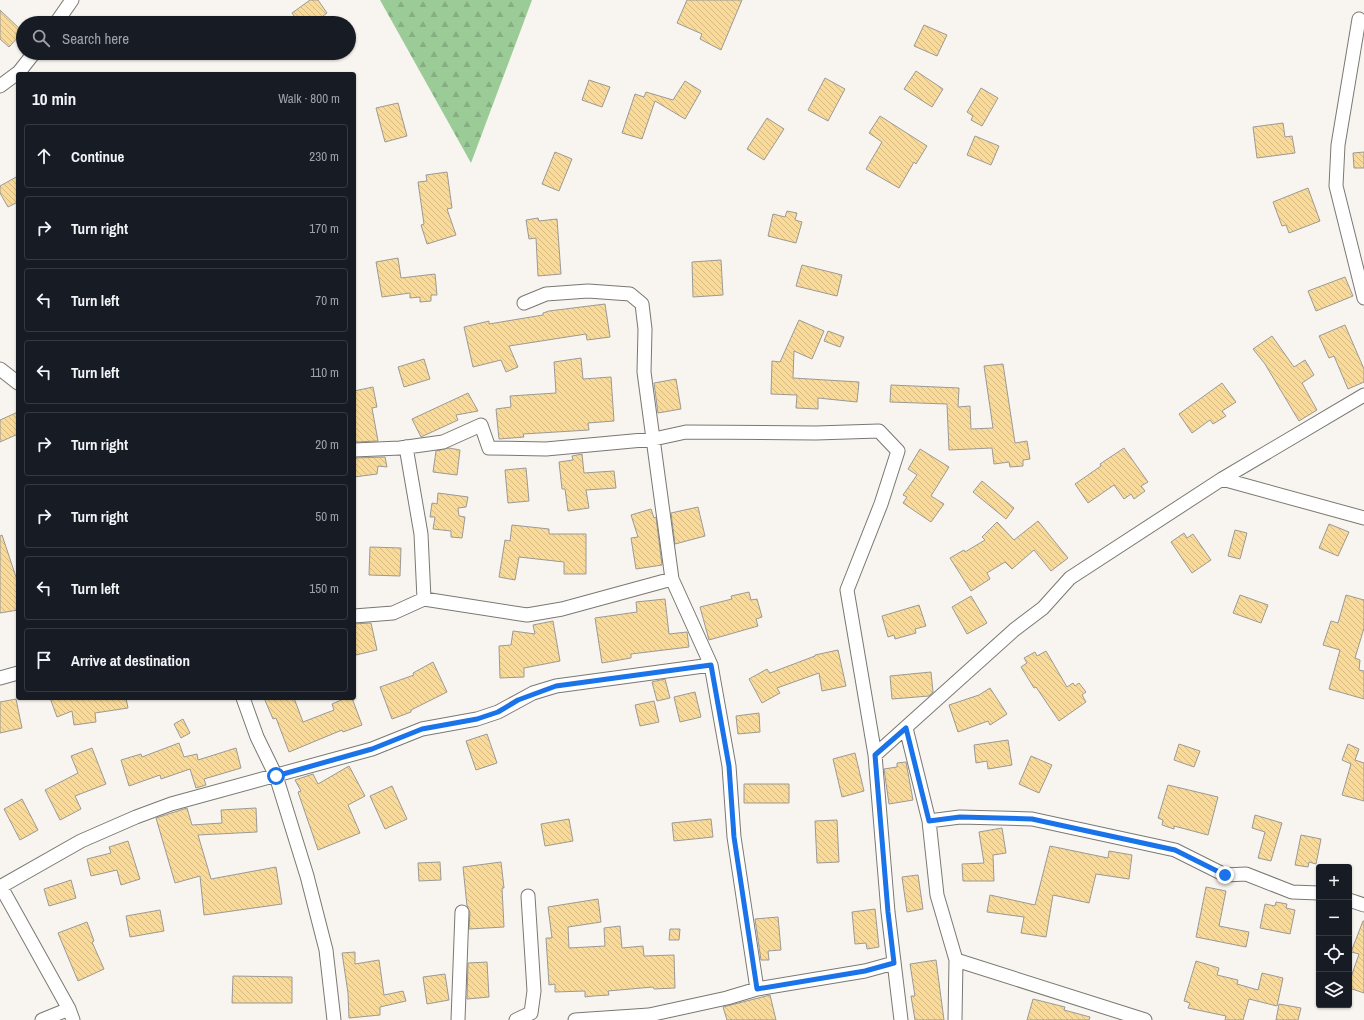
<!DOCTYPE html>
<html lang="en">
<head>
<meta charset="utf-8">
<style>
	:root { --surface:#171b24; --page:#242831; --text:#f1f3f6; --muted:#9ea1a6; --line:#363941 }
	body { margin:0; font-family:"Archivo Narrow",sans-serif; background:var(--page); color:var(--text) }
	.controls { position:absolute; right:12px; bottom:12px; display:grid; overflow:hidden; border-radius:4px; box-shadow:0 1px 3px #0004 }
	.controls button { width:36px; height:36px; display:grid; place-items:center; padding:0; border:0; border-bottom:1px solid var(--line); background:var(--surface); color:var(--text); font:20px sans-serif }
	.stop { position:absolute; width:12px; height:12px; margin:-9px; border:3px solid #1a73e8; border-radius:50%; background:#fff }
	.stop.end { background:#1a73e8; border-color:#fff; box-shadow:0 1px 4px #0008 }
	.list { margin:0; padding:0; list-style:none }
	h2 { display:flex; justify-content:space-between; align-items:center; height:52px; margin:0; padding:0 16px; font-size:17px }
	h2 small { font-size:13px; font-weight:400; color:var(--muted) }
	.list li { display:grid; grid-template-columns:26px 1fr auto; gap:12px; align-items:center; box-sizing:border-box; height:64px; margin:0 8px 8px; padding:0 8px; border:1px solid var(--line); border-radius:4px }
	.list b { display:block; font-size:15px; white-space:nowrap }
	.list em { font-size:13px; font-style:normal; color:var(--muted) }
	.icon { flex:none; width:22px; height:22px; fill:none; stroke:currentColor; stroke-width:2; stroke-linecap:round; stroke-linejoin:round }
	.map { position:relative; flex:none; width:1364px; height:1020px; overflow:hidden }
	.search { position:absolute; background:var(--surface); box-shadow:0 1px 3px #0004; left:16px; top:16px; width:340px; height:44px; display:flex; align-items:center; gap:10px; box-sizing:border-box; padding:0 14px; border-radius:22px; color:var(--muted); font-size:15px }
	.panel { position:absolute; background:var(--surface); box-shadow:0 1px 3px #0004; left:16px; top:72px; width:340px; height:628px; border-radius:4px }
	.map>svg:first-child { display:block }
	.forest { fill:url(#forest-firs) }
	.building { fill:url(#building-back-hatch); stroke:#9c9a95 }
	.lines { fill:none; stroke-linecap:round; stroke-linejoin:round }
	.minor-casing { stroke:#7a7873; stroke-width:15 }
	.minor { stroke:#fff; stroke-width:13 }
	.route { stroke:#1a73e8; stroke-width:5 }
</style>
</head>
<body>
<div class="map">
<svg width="1364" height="1020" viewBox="0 0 1364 1020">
	<defs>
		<pattern id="forest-firs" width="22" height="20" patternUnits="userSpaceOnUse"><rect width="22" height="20" fill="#9bcb96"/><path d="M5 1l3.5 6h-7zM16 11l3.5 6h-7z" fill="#85ae81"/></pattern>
		<pattern id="building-back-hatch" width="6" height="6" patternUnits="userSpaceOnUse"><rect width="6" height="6" fill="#f9da99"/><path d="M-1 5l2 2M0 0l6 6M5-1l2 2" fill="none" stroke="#d5bb83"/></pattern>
	</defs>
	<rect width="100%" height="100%" fill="#f8f5f0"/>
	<path class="forest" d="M380 0H532L471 163Z"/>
	<path class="building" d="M310 0H318L327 13 314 23H299L292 13Z
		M687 0H742L721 50 700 39 702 34 677 23Z
		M0 10 23 32 9 47 0 39Z
		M924 25 947 35 937 56 914 46Z
		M916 71 943 89 932 107 904 89Z
		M825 78 845 89 828 121 808 110Z
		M589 80 610 87 602 107 582 100Z
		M685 81 701 91 685 119 655 101 642 139 622 133 635 94 644 97 646 92 673 100Z
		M981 88 998 98 982 126 971 120 973 116 967 112Z
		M398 103 407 136 385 142 376 108Z
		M880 116 927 146 916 164 914 162 899 188 866 169 882 142 869 133Z
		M767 118 784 129 764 160 747 149Z
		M1283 123 1285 137 1292 136 1295 153 1257 158 1253 127Z
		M975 136 999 146 991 165 967 155Z
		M555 152 572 159 559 191 542 184Z
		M1364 152V168H1354L1353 153Z
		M447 172 452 208 447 209 456 235 427 244 421 225 424 224 418 182 427 181 426 175Z
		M18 176V202L8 207 0 193V186Z
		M1308 188 1320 221 1289 233 1286 225 1282 226 1273 202Z
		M787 211 797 213 795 220 802 222 796 243 768 236 773 214 785 217Z
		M538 218 539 221 557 219 561 274 538 276 536 238 529 239 526 220Z
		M398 258 401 278 435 274 437 295H431V301L420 302V297L410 298V293L382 297 376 262Z
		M721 260 723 295 693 297 692 262Z
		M802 265 842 275 837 296 796 286Z
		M1345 277 1353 296 1316 311 1308 291Z
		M605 304 610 337 587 340 586 334 509 346 518 367 506 372 501 360 473 367 464 327 489 321V324L543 315V313L549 311Z
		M799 320 824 331 812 359 794 351 793 378 859 382 857 402 818 398V409L796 408 797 395 771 394 772 361 780 362Z
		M1345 325 1364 369V382L1348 389 1334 356 1329 358 1319 336Z
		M828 331 844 337 840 347 824 341Z
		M1272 336 1294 367 1305 360 1314 375 1302 383 1317 410 1299 421 1265 364 1253 349Z
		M581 358 583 379 611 377 614 421 588 423 589 430 523 434 524 437 499 439 496 409 511 407 510 396 556 393 554 362Z
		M424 359 430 379 404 387 398 367Z
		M1003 364 1015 443 1027 441 1030 459 1023 460V466L1010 467 1009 462 994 464 992 448 949 450 947 404 890 402 891 385 959 388 958 407 970 406 971 429 993 428 984 366Z
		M676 379 681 409 658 413 654 383Z
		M1222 383 1236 402 1222 411 1226 416 1213 424 1210 420 1192 433 1179 414Z
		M373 387 377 407 372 408 378 441 354 442V391Z
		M468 393 478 411 456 415 458 420 421 437 412 419Z
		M18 412V434L0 442V420Z
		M449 448 460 450 457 475 433 472 436 451Z
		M1124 448 1148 482 1141 486 1145 491 1134 499 1131 494 1124 499 1114 485 1088 503 1075 484 1101 466 1100 464Z
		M920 449 949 467 931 496 944 504 931 522 903 503 907 497 903 495 917 475 908 469Z
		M582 454 584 473 614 471 616 488 586 490 589 508 568 511 565 489H562L559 462 573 460 572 456Z
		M385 457 387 467 378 466 377 474 354 477V458Z
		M526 468 529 501 508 503 505 470Z
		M982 481 1014 508 1006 519 973 492Z
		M438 493 468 497 466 507 458 508 459 516 465 517 462 538 451 537V531L433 529 435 517H430L432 503 437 504Z
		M698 507 705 536 675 544 671 513Z
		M651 509 654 518 656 517 662 565 636 569 631 538 638 537 631 515Z
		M1038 521 1068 558 1051 571 1034 550 1012 569 1005 562 987 573 990 579 971 591 950 558 964 550 965 552 985 540 982 537 997 522 1014 540Z
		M1329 524 1349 532 1338 556 1319 548Z
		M512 525 549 529V534H586V574H564V562L519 557 515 580 499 577 505 540 510 541Z
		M1235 530 1247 533 1240 559 1228 556Z
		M1184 533 1187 538 1193 534 1211 560 1192 573 1171 542Z
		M2 535 18 583V610L0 613V536Z
		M370 547 401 548 400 576 369 575Z
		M749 592 751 600 757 599 762 617 756 619 758 626 709 640 700 607 732 599 731 596Z
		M1240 595 1268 605 1261 623 1233 613Z
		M1346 595 1364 600V628L1355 658 1360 660 1359 670 1364 671V699L1329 689 1340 650 1323 645 1331 621 1338 623Z
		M971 596 987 623 967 634 952 607Z
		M665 599 669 634 687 632 689 647 631 654V658L602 663 595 618 637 612 636 602Z
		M919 605 926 626 915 629 916 633 895 639 894 635 888 637 882 616Z
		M553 621 560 661 524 668V677L500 678 499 646 511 645 513 631 535 634 533 625Z
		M371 623 377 650 356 655 354 644V624Z
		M838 650 846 686 822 691 819 673 777 688 780 693 762 703 749 679 767 669 770 673 815 656V655Z
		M1046 651 1067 687 1073 683 1075 686 1079 683 1086 692 1082 695 1086 702 1059 721 1036 687 1034 688 1021 667 1027 663 1024 658 1035 652 1037 656Z
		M433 662 447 692 411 710V712L392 719 380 687 414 675 413 673Z
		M931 672 933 692 929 696 892 699 890 676Z
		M665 679 670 698 657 701 652 682Z
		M990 688 1007 714 990 725 988 721 958 732 949 705 979 695Z
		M695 692 701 717 680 722 674 697Z
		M50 698H126L128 708 95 713 96 722 74 725 72 711 57 717Z
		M264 698H294L303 722 334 710 332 704 346 698H352L362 725 343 732 342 730 289 752 276 718 273 719Z
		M16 699 22 728 0 733V702Z
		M654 701 659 722 640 726 635 705Z
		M759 713 760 732 738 734 736 716Z
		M183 719 190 733 181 738 174 724Z
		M487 734 497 763 476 770 466 741Z
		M1008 740 1012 765 988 769 987 761 976 763 974 745Z
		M179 743 184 757 197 754 198 760 236 748 241 768 204 779 206 785 196 788 190 769 161 779 160 775 129 786 121 760 141 754 142 757Z
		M1179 744 1200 751 1194 767 1174 760Z
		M1348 744 1359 749 1355 760 1364 763V801L1342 795 1351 764 1342 760Z
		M92 748 106 784 75 796 81 809 60 820 45 790 78 773 71 756Z
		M855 753 864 791 842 797 833 759Z
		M1031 756 1052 765 1039 793 1019 784Z
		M906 762 913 800 889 804 884 769 897 767V763Z
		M349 766 365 796 348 805 360 833 318 850 298 792 301 791 295 780 313 774 318 784Z
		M744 784H789V803H744Z
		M1168 785 1218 797 1208 835 1174 826V829L1162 825 1163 820 1158 818Z
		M392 786 407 819 385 829 370 796Z
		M22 799 38 830 20 840 4 809Z
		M187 808 192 825 222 823 221 810 256 808 257 832 198 835 211 879 276 867 282 904 204 915 200 876 175 883 156 818Z
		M1255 815 1282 823 1271 861 1258 858 1265 832 1252 828Z
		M569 819 573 841 545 846 541 824Z
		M711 819 713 837 674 841 672 823Z
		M837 820 839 862 817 863 815 821Z
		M1002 828 1006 853 993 855 994 881H963L962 864 984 863 979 832Z
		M1301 835 1321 839 1316 864 1309 862 1308 867 1295 865Z
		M128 841 140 879 121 885 117 870 91 876 87 859 111 853 109 847Z
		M1050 846 1108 858 1109 851 1132 855 1129 879 1096 874 1089 903 1053 895 1046 937 1021 933 1024 917 987 912 990 895 1035 905Z
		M440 862 441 880 419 881 418 863Z
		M501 862 504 888H502L504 927 469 929 470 912 467 906 463 867Z
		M918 875 923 909 907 912 902 877Z
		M71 880 76 898 49 906 44 889Z
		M1206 887 1226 891 1219 926 1249 932 1246 947 1196 937Z
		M598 899 601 922 568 927 569 948 605 946 604 928 620 926 622 948 643 946 644 956 674 955 675 988 654 989 653 987 608 991 609 995 593 996 585 997V991L555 992V984L549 985 546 938H552L548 907Z
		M1276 902 1287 904 1286 908 1295 910 1290 934 1260 928 1265 904 1275 906Z
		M875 909 879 947 867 949 866 943 855 944 852 912Z
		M160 910 164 931 130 937 126 916Z
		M778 917 781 950 768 951 769 960H761L755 919Z
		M1363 921H1364V993L1349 988V983L1359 954 1351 952Z
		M87 922 94 941 92 942 104 969 78 981 58 933Z
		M670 929H680L679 940H669Z
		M355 952V964L379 960 384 995 403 991 406 1001 380 1007V1015L349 1018 348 993 342 953Z
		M936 960 944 1020H915L911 996H915L910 964Z
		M1196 961 1219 968 1217 975 1238 980 1237 984 1258 990 1262 973 1283 978 1277 1006 1249 999 1243 1020H1225L1226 1016 1188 1008 1190 1003 1184 1001Z
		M487 962 489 997 467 999 468 963Z
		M445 974 449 1000 427 1004 423 977Z
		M233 976 292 977V1003H232Z
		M770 995 776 1020H727L723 1007Z
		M1033 999 1065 1007 1064 1010 1090 1017 1089 1020H1027Z
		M1279 1004 1301 1008 1298 1020H1276Z"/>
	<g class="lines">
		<g class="minor-casing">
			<path id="minor" d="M1359 19 1338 145 1336 186 1364 298
				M56 23 72 0
				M0 86 19 72 34 53
				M524 303 546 294 588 291 630 294 642 304 645 329 644 372 672 579 711 665 729 766 734 837 757 989
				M0 369 18 383
				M406 447 421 534 424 599
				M354 450 400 448 443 442 481 425 489 448 546 449 654 439 686 432 816 433 879 431 898 451 881 504 847 590 875 755 888 912 901 1020
				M1222 479 1364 518
				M354 616 393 613 424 599 527 615 562 609 672 579
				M0 678 18 673
				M243 698 257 737 276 776 307 876 326 950 334 1020
				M906 728 929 821 937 895 956 960 955 1020
				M875 755 1014 630 1043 608 1070 578 1222 479 1364 395
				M929 821 960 817 1032 819 1175 850 1225 875 1246 874 1292 892 1319 893
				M0 887 81 841 136 817 171 804 372 749 422 729 477 719 498 712 533 693 556 686 711 665
				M1 887 69 1009 73 1020
				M1349 900 1364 905
				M956 960 1145 1020
				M42 1020 69 1009
				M458 1020 462 912
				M516 1020 531 1013 534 991 528 896
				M575 1020 649 1015 727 998 757 989 865 971 894 963"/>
		</g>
		<use href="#minor" class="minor"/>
	</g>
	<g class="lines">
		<path class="route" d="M276 776 372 749 422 729 477 719 498 712 518 700 556 686 711 665 729 766 734 837 757 989 865 971 894 963 888 912 875 755 906 728 929 821 960 817 1032 819 1175 850 1225 875"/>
	</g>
</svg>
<div class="controls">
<button>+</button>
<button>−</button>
<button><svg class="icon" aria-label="locate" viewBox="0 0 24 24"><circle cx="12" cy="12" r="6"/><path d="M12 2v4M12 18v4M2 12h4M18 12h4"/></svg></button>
<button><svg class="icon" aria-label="layers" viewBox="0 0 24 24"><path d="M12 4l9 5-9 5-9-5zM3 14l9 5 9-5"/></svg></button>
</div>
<div class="stop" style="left:276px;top:776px"></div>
<div class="stop end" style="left:1225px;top:875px"></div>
<div class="search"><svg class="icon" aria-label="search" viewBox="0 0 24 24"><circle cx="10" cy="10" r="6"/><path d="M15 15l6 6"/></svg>Search here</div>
<section class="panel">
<h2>10 min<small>Walk · 800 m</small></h2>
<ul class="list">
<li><svg class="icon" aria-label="ahead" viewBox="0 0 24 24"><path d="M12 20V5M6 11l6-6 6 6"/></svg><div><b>Continue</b></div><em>230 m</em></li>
<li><svg class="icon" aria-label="right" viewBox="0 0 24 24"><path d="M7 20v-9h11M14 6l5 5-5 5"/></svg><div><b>Turn right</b></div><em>170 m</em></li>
<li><svg class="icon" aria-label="left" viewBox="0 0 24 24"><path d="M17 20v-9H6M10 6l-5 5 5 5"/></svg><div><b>Turn left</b></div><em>70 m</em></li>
<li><svg class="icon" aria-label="left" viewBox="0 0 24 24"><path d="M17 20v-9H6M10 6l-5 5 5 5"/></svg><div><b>Turn left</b></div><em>110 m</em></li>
<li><svg class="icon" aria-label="right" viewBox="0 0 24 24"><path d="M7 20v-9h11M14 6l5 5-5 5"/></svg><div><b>Turn right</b></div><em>20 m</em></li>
<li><svg class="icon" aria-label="right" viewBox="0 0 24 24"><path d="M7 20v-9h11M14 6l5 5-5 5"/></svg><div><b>Turn right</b></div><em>50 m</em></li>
<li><svg class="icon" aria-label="left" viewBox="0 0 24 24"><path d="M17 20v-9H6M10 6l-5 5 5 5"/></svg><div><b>Turn left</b></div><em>150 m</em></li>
<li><svg class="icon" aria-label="arrive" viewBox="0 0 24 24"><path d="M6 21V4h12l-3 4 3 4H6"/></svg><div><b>Arrive at destination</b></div></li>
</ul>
</section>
</div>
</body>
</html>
